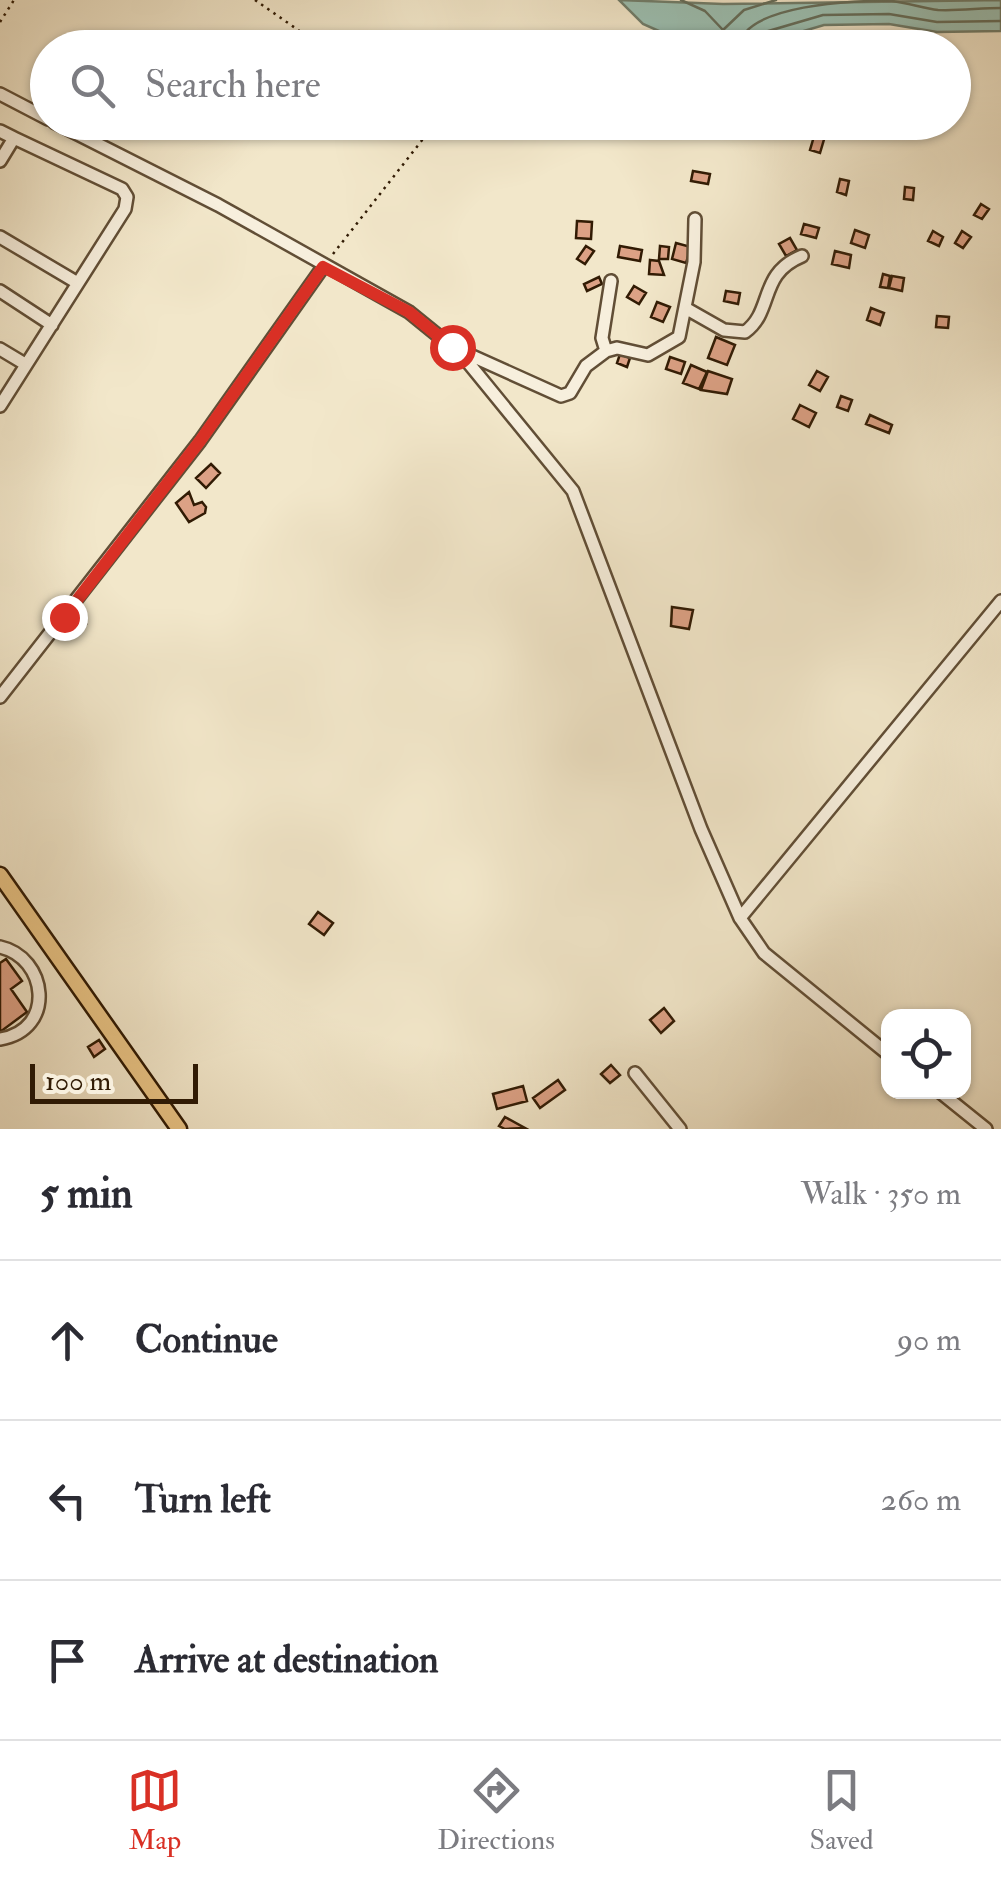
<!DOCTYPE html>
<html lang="en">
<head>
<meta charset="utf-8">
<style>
	:root { --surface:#fff; --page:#f7f7f7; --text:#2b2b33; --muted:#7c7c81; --line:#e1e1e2; --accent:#d93025 }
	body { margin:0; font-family:"IM FELL Double Pica",serif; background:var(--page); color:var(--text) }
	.controls { position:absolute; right:30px; bottom:30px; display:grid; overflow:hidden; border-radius:20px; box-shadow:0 2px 8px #0004 }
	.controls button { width:90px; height:90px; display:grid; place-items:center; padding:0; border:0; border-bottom:2px solid var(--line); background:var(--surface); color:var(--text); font:50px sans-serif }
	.scale { position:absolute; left:30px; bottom:25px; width:168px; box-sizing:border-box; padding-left:10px; border:5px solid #311b04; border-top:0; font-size:28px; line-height:35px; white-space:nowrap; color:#311b04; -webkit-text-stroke:8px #f7efdd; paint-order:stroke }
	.stop { position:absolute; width:30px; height:30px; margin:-22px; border:8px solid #d93025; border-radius:50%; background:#fff }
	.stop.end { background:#d93025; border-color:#fff; box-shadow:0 2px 10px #0008 }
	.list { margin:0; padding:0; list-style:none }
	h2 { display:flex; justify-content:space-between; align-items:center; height:130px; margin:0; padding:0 40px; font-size:42px }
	h2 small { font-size:32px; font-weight:400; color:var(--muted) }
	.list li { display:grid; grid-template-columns:65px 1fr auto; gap:30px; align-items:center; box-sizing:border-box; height:160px; padding:0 40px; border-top:2px solid var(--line) }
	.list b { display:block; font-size:38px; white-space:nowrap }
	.list em { font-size:32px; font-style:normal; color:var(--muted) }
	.icon { flex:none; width:55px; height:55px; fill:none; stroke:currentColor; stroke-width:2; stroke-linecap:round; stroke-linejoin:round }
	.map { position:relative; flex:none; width:1001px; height:1129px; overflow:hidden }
	.search { position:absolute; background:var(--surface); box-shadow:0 2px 8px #0004; left:30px; right:30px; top:30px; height:110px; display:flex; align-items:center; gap:25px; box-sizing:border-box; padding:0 35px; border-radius:55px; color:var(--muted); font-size:38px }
	.sheet { height:610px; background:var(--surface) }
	nav { display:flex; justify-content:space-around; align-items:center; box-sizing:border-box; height:140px; border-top:2px solid var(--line); background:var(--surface); font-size:28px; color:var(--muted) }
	nav a { display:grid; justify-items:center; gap:5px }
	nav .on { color:var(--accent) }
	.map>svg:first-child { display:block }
	.water { fill:#9cc0b2; stroke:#717e6c; stroke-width:2.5 }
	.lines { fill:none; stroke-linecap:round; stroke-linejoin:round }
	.shore { stroke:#666e5b; stroke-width:2.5 }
	.building { fill:#dca185; stroke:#311b04; stroke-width:2.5 }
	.minor-casing { stroke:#614e36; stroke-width:16 }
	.major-casing { stroke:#311b04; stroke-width:19 }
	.path { stroke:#311b04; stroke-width:2.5; stroke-dasharray:2.5 5; stroke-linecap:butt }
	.minor { stroke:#f7efdd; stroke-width:11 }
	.major { stroke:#e9c485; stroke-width:14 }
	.route { stroke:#d93025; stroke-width:12 }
</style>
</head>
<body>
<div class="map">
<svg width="1001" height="1129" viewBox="0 0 1001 1129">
	<rect width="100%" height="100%" fill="#f2e7ca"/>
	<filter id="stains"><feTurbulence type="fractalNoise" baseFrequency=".002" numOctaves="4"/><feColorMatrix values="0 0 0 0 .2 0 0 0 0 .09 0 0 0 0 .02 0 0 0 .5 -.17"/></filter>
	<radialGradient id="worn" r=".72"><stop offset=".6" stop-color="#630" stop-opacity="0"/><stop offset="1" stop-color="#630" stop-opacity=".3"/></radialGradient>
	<path class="water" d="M619 0 723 4 1001 0V31L937 32 889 24 824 25 749 47H695L643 24Z"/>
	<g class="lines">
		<path class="shore" d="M681 0 705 11 723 30 744 10 776 0
			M739 48C741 4 858 0 892 1 908 3 923 8 938 10 959 11 980 8 1001 8
			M751 48 758 34 823 15 889 14 937 22 1001 21"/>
	</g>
	<path class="building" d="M815 133 825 136 820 153 810 150Z
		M693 171 710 174 708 184 691 181Z
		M840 179 849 181 846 195 837 192Z
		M905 187 914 188 913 200 904 199Z
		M981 204 989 209 982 219 974 215Z
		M577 221 592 222 591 239 576 238Z
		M804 224 819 228 816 238 801 234Z
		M855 230 869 235 865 248 851 243Z
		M933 231 943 237 939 246 928 241Z
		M962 231 971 237 963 248 955 243Z
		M790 238 797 250 786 256 779 244Z
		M676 243 691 247 686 263 672 259Z
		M586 246 594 251 585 264 577 259Z
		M620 246 642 250 640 261 618 257Z
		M660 246 669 247 668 259H659Z
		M835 251 851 255 849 268 832 264Z
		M650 260 659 261 664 275 649 274Z
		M883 274 890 276 888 288 880 287Z
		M892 276 904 278 902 291 889 288Z
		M599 277 602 284 587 291 584 284Z
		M634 286 646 293 639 304 627 297Z
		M726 291 740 293 738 304 724 301Z
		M657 302 670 307 663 322 651 317Z
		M871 308 884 313 880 325 867 320Z
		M937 316 949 317 948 328 936 327Z
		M716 337 735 345 727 365 708 358Z
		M620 354 630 358 627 367 617 363Z
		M670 357 685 362 681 374 666 369Z
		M691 365 707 372 699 389 683 383Z
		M708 371 732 379 727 394 701 390Z
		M817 371 828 377 820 391 809 385Z
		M841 396 852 400 848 411 837 407Z
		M800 405 816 413 809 427 793 419Z
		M870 415 892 425 889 433 866 424Z
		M211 464 220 473 206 488 196 478Z
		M189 492 194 505 202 502 206 507 205 513 189 522 176 503Z
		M672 607 693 610 689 629 671 626Z
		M78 615 86 624 78 631 70 622Z
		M318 912 333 923 324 935 309 924Z
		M6 959 22 981 11 989 27 1012 0 1032V963Z
		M664 1008 674 1021 661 1033 650 1020Z
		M99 1040 105 1049 94 1057 88 1047Z
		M611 1065 620 1075 610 1083 601 1074Z
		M558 1080 565 1090 540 1108 533 1098Z
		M523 1086 527 1101 497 1109 493 1094Z
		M505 1117 525 1128 505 1129 499 1126Z"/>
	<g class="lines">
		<g class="minor-casing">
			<path id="minor" d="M0 94 48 119
				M54 122 218 205 409 312 462 355 573 491 701 829 740 918 764 953 888 1054
				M0 131 14 138 0 161
				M0 237 76 282
				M0 291 52 325
				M687 309 724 330 745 332C774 311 758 274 802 256
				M0 349 25 364
				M461 351 561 396 570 393 586 366 606 351 617 348 648 355 679 337 694 262 695 219
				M606 351 602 338 611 281
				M0 406 125 209 127 197 122 189 14 138
				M0 697 200 441 323 267
				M740 918 1001 601
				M0 947C47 957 57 1030 0 1039
				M635 1073 680 1129
				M940 1092 986 1129"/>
		</g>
		<g class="major-casing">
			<path id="major" d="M0 875 179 1129"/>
		</g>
		<path class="path" d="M255 0 324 48
			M0 22 14 0
			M333 254 423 139 412 122"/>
		<use href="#minor" class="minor"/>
		<use href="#major" class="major"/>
	</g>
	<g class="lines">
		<path class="route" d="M64 617 200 441 323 267 409 312 452 347"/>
	</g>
	<rect width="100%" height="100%" filter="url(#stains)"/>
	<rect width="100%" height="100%" fill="url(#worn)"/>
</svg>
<div class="controls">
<button><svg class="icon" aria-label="locate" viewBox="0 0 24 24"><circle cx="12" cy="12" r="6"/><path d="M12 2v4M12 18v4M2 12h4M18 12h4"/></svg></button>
</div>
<div class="scale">100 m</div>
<div class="stop" style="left:452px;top:347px"></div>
<div class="stop end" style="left:64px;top:617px"></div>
<div class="search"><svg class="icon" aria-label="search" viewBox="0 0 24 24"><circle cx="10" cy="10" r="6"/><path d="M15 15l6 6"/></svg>Search here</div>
</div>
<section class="sheet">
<h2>5 min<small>Walk · 350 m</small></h2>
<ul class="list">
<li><svg class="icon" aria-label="ahead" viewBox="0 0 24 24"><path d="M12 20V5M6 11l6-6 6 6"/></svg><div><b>Continue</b></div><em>90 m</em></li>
<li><svg class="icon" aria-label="left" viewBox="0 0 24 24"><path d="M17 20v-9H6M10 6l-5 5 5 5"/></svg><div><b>Turn left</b></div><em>260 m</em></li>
<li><svg class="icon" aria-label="arrive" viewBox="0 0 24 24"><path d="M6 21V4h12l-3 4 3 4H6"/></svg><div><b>Arrive at destination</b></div></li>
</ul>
</section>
<nav>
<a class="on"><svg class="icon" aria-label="map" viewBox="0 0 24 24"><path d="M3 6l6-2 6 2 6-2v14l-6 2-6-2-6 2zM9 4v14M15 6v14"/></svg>Map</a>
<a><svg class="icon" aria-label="directions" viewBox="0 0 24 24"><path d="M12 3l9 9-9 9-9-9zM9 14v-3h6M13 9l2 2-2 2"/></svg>Directions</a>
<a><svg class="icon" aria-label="saved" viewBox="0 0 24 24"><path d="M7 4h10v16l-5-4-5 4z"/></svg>Saved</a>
</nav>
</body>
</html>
